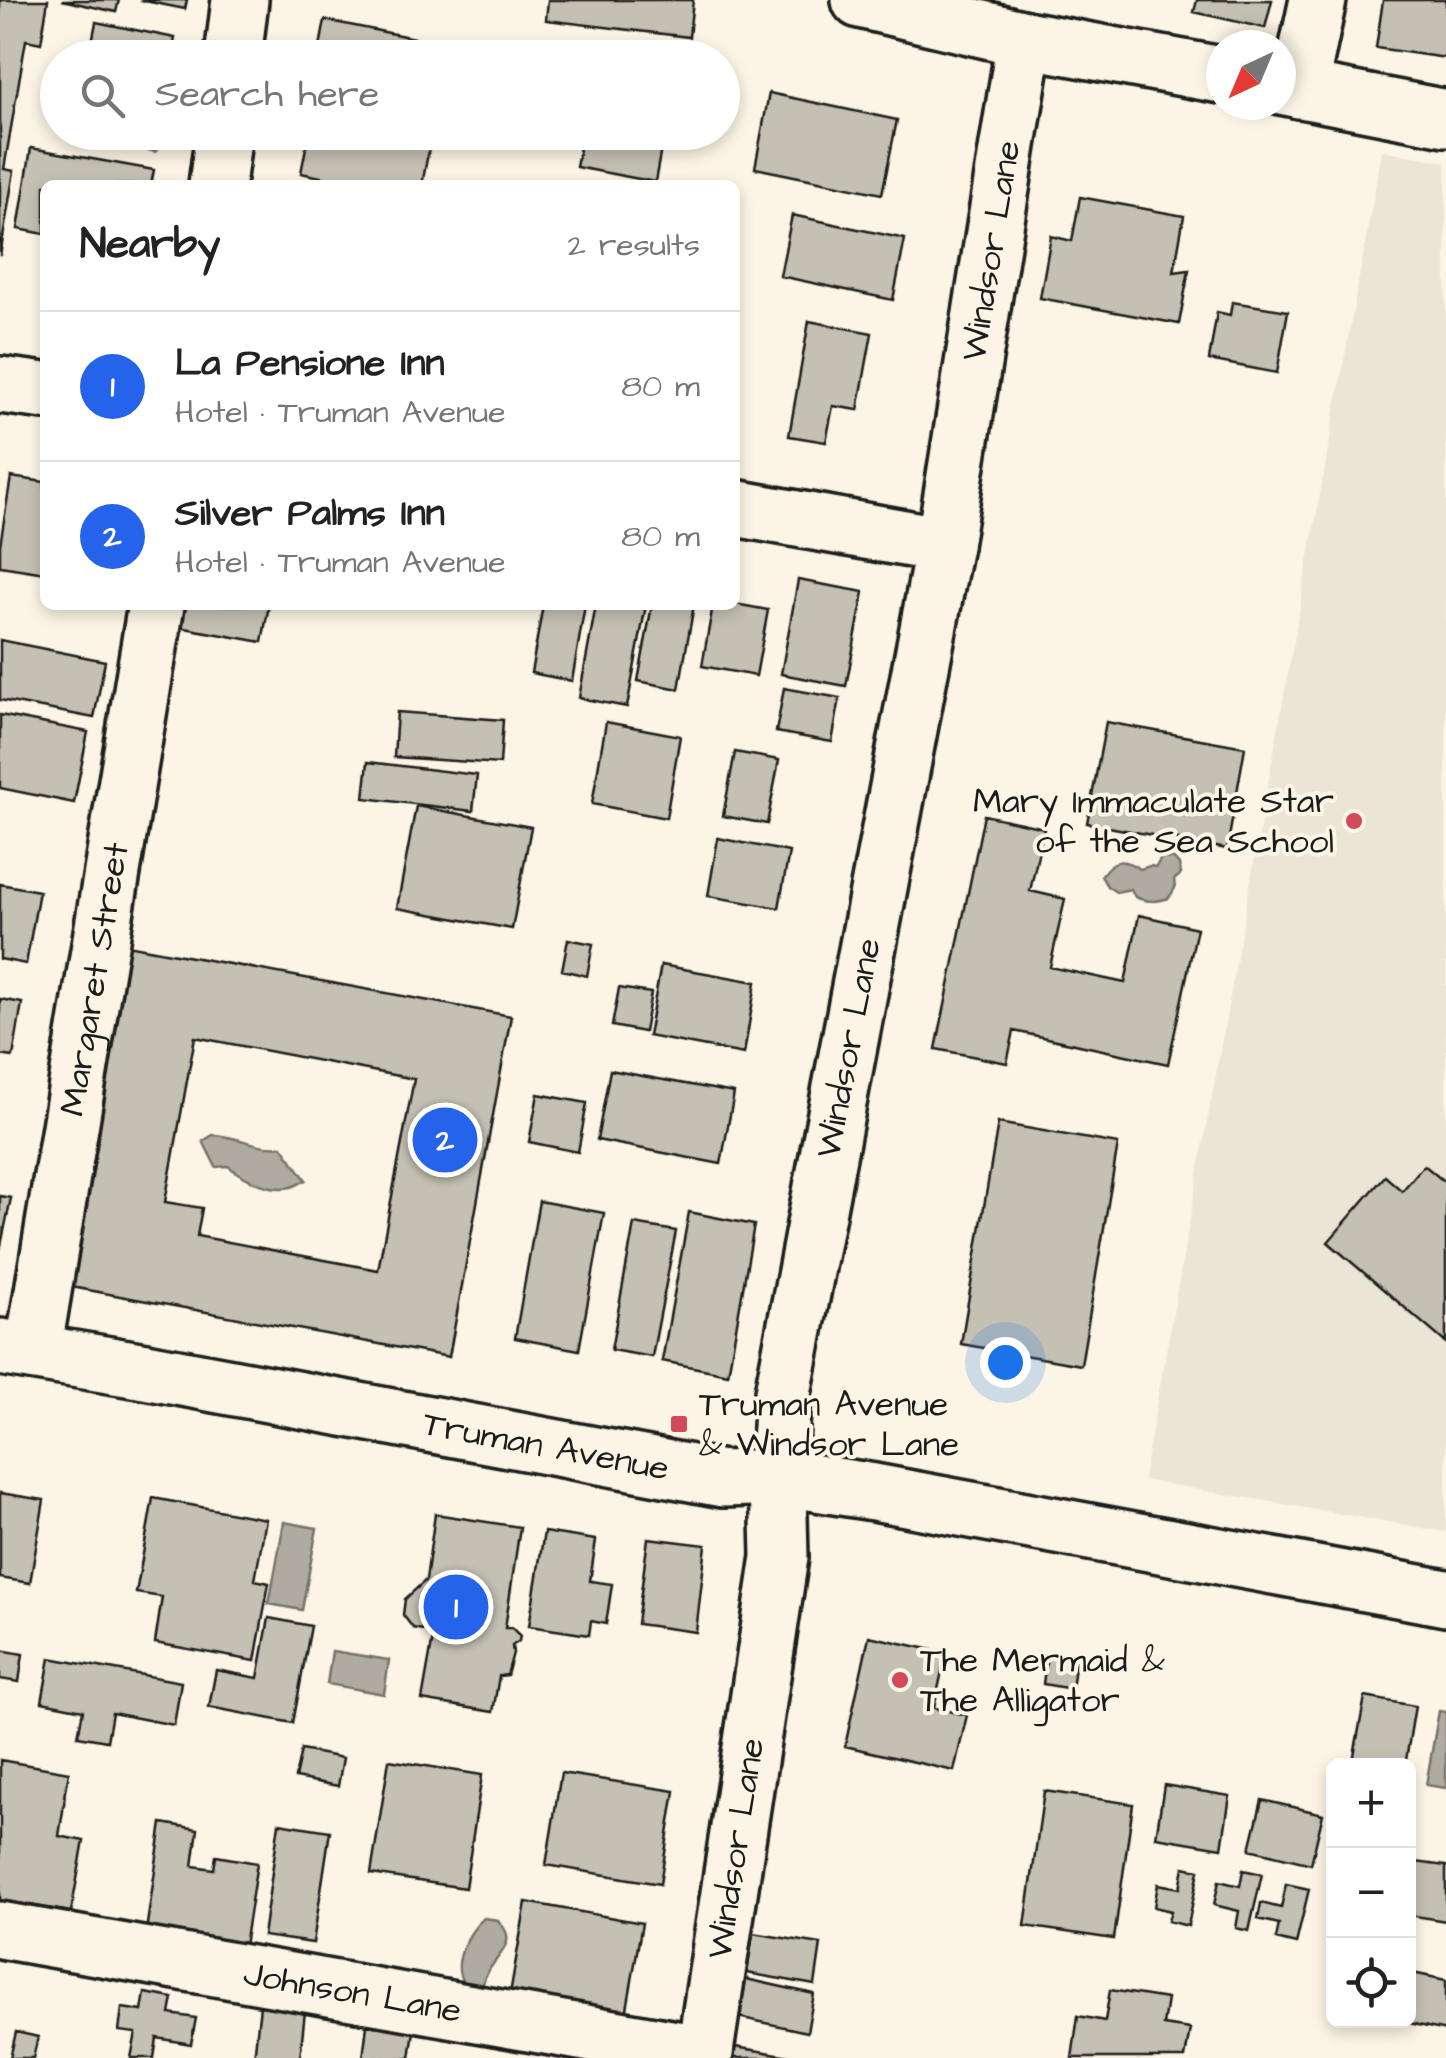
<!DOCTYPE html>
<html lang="en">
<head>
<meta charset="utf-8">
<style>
	:root { --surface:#fff; --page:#f6f6f6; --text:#222; --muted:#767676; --line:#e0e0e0; --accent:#2563eb }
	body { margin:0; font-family:"Architects Daughter",sans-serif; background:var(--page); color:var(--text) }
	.controls { position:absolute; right:30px; bottom:30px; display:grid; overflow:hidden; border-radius:15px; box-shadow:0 5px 15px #0003 }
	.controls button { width:90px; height:90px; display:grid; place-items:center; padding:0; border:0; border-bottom:2px solid var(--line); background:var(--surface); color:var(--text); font:50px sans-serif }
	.compass { position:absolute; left:1206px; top:30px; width:90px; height:90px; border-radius:50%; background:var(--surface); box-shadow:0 5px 15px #0003; rotate:224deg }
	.you { position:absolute; left:1005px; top:1362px; width:35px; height:35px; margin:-25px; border:8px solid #fff; border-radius:50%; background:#1a73e8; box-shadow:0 0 0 15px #1a73e833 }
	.badge { display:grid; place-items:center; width:65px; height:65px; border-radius:50%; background:var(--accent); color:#fff; font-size:32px; font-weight:700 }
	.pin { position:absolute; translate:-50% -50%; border:5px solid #fff; box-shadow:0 2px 10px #0006 }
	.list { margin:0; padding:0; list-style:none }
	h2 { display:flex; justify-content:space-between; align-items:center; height:130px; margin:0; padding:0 40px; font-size:42px }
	h2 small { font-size:32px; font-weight:400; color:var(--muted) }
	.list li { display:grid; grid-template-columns:65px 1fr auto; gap:30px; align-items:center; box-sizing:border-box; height:150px; padding:0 40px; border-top:2px solid var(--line) }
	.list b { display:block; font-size:38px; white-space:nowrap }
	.list p { margin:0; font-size:32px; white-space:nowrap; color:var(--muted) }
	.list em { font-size:32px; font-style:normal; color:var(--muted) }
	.icon { flex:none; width:55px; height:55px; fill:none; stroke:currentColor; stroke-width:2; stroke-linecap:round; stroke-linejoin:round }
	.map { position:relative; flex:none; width:1446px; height:2058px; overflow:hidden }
	.search { position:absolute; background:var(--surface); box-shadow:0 5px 15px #0003; left:40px; top:40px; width:700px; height:110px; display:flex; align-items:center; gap:25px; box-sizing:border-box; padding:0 35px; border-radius:55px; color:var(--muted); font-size:38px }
	.panel { position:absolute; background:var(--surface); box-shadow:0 5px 15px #0003; left:40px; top:180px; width:700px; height:430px; border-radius:15px }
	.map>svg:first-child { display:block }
	.built { fill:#ebe5d6 }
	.water { fill:#b0aba1; stroke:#75726c; stroke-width:2.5 }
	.building { fill:#c4c0b3; stroke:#1c1c1c; stroke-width:2.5; fill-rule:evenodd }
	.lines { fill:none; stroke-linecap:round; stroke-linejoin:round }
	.minor-casing { stroke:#1c1c1c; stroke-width:62 }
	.major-casing { stroke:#1c1c1c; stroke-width:62 }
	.minor { stroke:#fcf5e5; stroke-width:55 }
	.major { stroke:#fcf5e5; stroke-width:55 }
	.poi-dot { fill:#d1495b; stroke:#fcf5e5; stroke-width:4 }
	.labels { text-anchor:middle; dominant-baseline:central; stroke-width:8; stroke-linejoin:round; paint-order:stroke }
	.street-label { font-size:35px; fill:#1c1c1c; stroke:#fcf5e5 }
	.poi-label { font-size:35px; fill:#1c1c1c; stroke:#fcf5e5; text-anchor:start }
</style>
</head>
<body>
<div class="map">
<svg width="1446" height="2058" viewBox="0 0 1446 2058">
	<rect width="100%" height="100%" fill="#fcf5e5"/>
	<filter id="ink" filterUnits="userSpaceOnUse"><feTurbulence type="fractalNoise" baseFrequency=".01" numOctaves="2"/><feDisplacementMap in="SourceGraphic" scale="20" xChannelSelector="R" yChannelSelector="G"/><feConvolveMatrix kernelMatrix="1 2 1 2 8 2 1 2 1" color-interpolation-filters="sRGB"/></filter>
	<g filter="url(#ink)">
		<path class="built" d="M1382 150 1446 162V1532L1143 1480Z"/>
		<path class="water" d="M88 132H160V133L156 152 87 135Z
			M1161 858 1174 859 1179 865 1181 874 1174 880 1175 888 1169 898C1156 902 1148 902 1135 897L1131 889 1116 892 1107 886 1101 876C1113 858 1123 858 1140 869L1150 866 1156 867Z
			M213 1135C239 1136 256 1149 282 1146L306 1180C301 1182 297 1186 291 1187 269 1192 244 1178 228 1166L216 1167 203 1141Z
			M284 1522 317 1528 302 1610 269 1604Z
			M332 1651 389 1660 384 1694 327 1684Z
			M1439 1711 1446 1712V1788L1426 1785Z
			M484 1918 498 1920C501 1925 506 1929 507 1935 511 1951 484 1966 483 1986L476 1990C442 1979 466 1933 484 1918Z"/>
		<path class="building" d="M0 0H48L41 43 26 40 4 169 14 171 0 256Z
			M62 0H119L116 12Z
			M140 0H187L185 9Z
			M548 0H693L689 37 546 20Z
			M1197 0H1272L1265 28 1194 12Z
			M1383 0H1446V58L1376 48Z
			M325 20 414 38 410 58H318Z
			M96 22 175 38 171 58H89Z
			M598 49 641 58H597Z
			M769 93 897 120 882 194 755 168Z
			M309 132H432L422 185H360L301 173Z
			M583 132H664L655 182 576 167Z
			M31 148 154 170 151 185H45V234L18 229Z
			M1080 197 1184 216 1174 272 1189 270 1179 324 1040 298 1051 236 1072 241Z
			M792 215 905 239 893 300 780 276Z
			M1232 302 1288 311 1277 373 1209 360 1217 312 1230 315Z
			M809 321 872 333 858 410 833 406 826 442 789 436Z
			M11 477 45 482V573L0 566V545Z
			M798 580 864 592 846 686 781 674Z
			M735 604 768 610 756 676 702 666 713 605Z
			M183 605H269L262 642 179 627Z
			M543 605H585L572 681 531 673Z
			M596 605H646L627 707 579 698Z
			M652 605H694L679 689 638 681Z
			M0 640 105 661 94 718 0 700Z
			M784 688 840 698 832 742 776 732Z
			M397 712 503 720 500 764 394 757Z
			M0 715 88 732 74 803 0 788Z
			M606 722 680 736 666 818 592 804Z
			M1106 722 1245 747 1227 849 1087 823Z
			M735 752 779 760 767 824 723 816Z
			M368 762 477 775 473 811 364 798Z
			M416 806 531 827 512 929 397 908Z
			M984 815 1044 828 1030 891 1065 899 1050 967 1125 983 1139 915 1197 928 1168 1064 1014 1031 1007 1063 936 1049Z
			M718 838 789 852 779 908 708 896Z
			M0 884 39 891 26 964 0 959Z
			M568 939 593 944 587 976 562 970Z
			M127 945 511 1016 449 1357 66 1286ZM195 1037 414 1079 378 1270 197 1236 202 1208 165 1202Z
			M661 965 756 982 744 1054 648 1036Z
			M619 988 651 993 644 1032 612 1026Z
			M0 999 22 1003 13 1057 0 1055Z
			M610 1070 734 1093 721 1164 597 1140Z
			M538 1094 587 1103 578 1152 529 1142Z
			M998 1123 1118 1144 1081 1365 961 1344Z
			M1424 1165 1446 1183V1343L1328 1242 1385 1176 1402 1191Z
			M0 1196 11 1198 0 1250Z
			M539 1201 604 1213 579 1350 515 1338Z
			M689 1212 754 1225 728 1374 662 1361Z
			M634 1224 676 1231 652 1357 611 1350Z
			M0 1493 44 1500 30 1583 0 1578Z
			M153 1498 266 1519 255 1580 269 1583 255 1661 155 1643 162 1597 136 1593Z
			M435 1514 520 1527 505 1628H512L520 1636 519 1641 512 1646 513 1653 507 1675 499 1676 493 1712 422 1700 434 1632 413 1628 403 1615 405 1599 426 1580Z
			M544 1532 596 1540 590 1581 612 1584 606 1624 591 1621 589 1635 529 1626Z
			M648 1538 706 1545 696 1632 637 1624Z
			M269 1618 311 1626 293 1723 209 1707 216 1670 258 1678Z
			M869 1636 946 1653 934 1708 967 1715 954 1771 845 1746Z
			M0 1650 23 1654 19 1682 0 1679Z
			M1047 1654 1076 1659 1072 1689 1043 1684Z
			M50 1658 181 1682 174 1725 112 1713 107 1741 78 1736 83 1710 42 1702Z
			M1365 1697 1415 1706 1405 1766H1352Z
			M301 1750 343 1758 338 1786 295 1778Z
			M0 1760 69 1772 59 1836 84 1841 71 1912 0 1900Z
			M389 1760 482 1775 465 1888 371 1874Z
			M561 1773 675 1791 660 1884 546 1865Z
			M1164 1785 1230 1796 1222 1848 1156 1837Z
			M1044 1791 1133 1804 1114 1939 1025 1926Z
			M1262 1800 1323 1814 1311 1864 1250 1849Z
			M162 1823 198 1829 193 1866 214 1869 216 1856 257 1863 244 1946 146 1931Z
			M279 1823 330 1831 313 1943 263 1936Z
			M1408 1861 1446 1866V1921L1408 1915Z
			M1184 1867 1199 1870 1188 1926 1168 1921 1171 1911 1154 1907 1158 1884 1180 1888Z
			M1243 1870 1262 1874 1249 1931 1236 1928 1239 1911 1214 1905 1219 1881 1240 1886Z
			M1286 1884 1309 1889 1296 1944 1276 1939 1279 1924 1258 1919 1261 1903 1281 1908Z
			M526 1902 642 1923 626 2015 510 1994Z
			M753 1933 821 1944 815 1985 747 1973Z
			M1408 1972 1446 1980V2031L1395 2020H1408Z
			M746 1979 814 1994 807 2032 738 2017Z
			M1110 1990 1167 1999 1163 2025 1190 2029 1185 2058H1072L1078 2016 1105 2021Z
			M145 1993 173 1998 170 2014 196 2018 191 2044 157 2038 154 2058H131L136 2033 119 2031 122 2008 142 2011Z
			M260 2006 305 2011 300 2058H254Z
			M367 2025 414 2031 410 2058H363Z
			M16 2032 38 2037 33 2058H10Z
			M735 2047 796 2057V2058H733Z"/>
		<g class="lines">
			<g class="minor-casing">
				<g id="minor">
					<path d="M860 0 1025 39 1221 75"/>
					<path d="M233 58 240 0"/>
					<path d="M1281 86 1446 118"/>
					<path d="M1299 90 1318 0"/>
					<path d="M217 185 224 132"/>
					<path d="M0 385 45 391"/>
					<path d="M735 508 944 545"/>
					<path id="s1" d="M33 1352 156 605"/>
					<path id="s2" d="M0 1930 705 2054"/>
					<path id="s3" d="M704 2058 780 1557 778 1477 783 1393 944 545 1025 39"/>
				</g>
			</g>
			<g class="major-casing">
				<g id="major">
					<path id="s4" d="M0 1347 140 1370 723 1479 778 1477 874 1492 1446 1598"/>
				</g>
			</g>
			<use href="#minor" class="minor"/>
			<use href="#major" class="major"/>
		</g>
	</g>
	<g class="poi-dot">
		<circle cx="1354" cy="821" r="10"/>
		<rect x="669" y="1414" width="20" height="20" rx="5"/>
		<circle cx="900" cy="1680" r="10"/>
	</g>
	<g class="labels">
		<g class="street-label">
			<text stroke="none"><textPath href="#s3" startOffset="1832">Windsor Lane</textPath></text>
			<text stroke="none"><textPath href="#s1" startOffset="378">Margaret Street</textPath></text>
			<text stroke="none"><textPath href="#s3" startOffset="1022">Windsor Lane</textPath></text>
			<text stroke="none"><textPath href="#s4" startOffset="555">Truman Avenue</textPath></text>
			<text stroke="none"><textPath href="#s3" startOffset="212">Windsor Lane</textPath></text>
			<text stroke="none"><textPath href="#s2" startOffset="358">Johnson Lane</textPath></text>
		</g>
		<g class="poi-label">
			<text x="1334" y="801" text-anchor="end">Mary Immaculate Star<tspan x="1334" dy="40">of the Sea School</tspan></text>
			<text x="699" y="1404">Truman Avenue<tspan x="699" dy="40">&amp; Windsor Lane</tspan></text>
			<text x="920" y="1660">The Mermaid &amp;<tspan x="920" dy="40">The Alligator</tspan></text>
		</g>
	</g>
</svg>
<div class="controls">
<button>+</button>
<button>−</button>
<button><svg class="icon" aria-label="locate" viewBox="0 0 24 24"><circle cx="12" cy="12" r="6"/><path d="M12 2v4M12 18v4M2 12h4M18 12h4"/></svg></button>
</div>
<svg class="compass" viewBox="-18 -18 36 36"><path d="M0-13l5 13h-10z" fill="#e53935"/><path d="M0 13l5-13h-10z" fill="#767676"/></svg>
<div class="you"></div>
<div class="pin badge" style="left:456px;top:1607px">1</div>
<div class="pin badge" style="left:445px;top:1140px">2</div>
<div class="search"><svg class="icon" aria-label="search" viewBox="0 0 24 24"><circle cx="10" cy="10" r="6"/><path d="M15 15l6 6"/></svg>Search here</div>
<section class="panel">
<h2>Nearby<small>2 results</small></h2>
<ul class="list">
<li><span class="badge">1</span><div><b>La Pensione Inn</b><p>Hotel · Truman Avenue</p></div><em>80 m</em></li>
<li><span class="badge">2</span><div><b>Silver Palms Inn</b><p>Hotel · Truman Avenue</p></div><em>80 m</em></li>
</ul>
</section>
</div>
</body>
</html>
